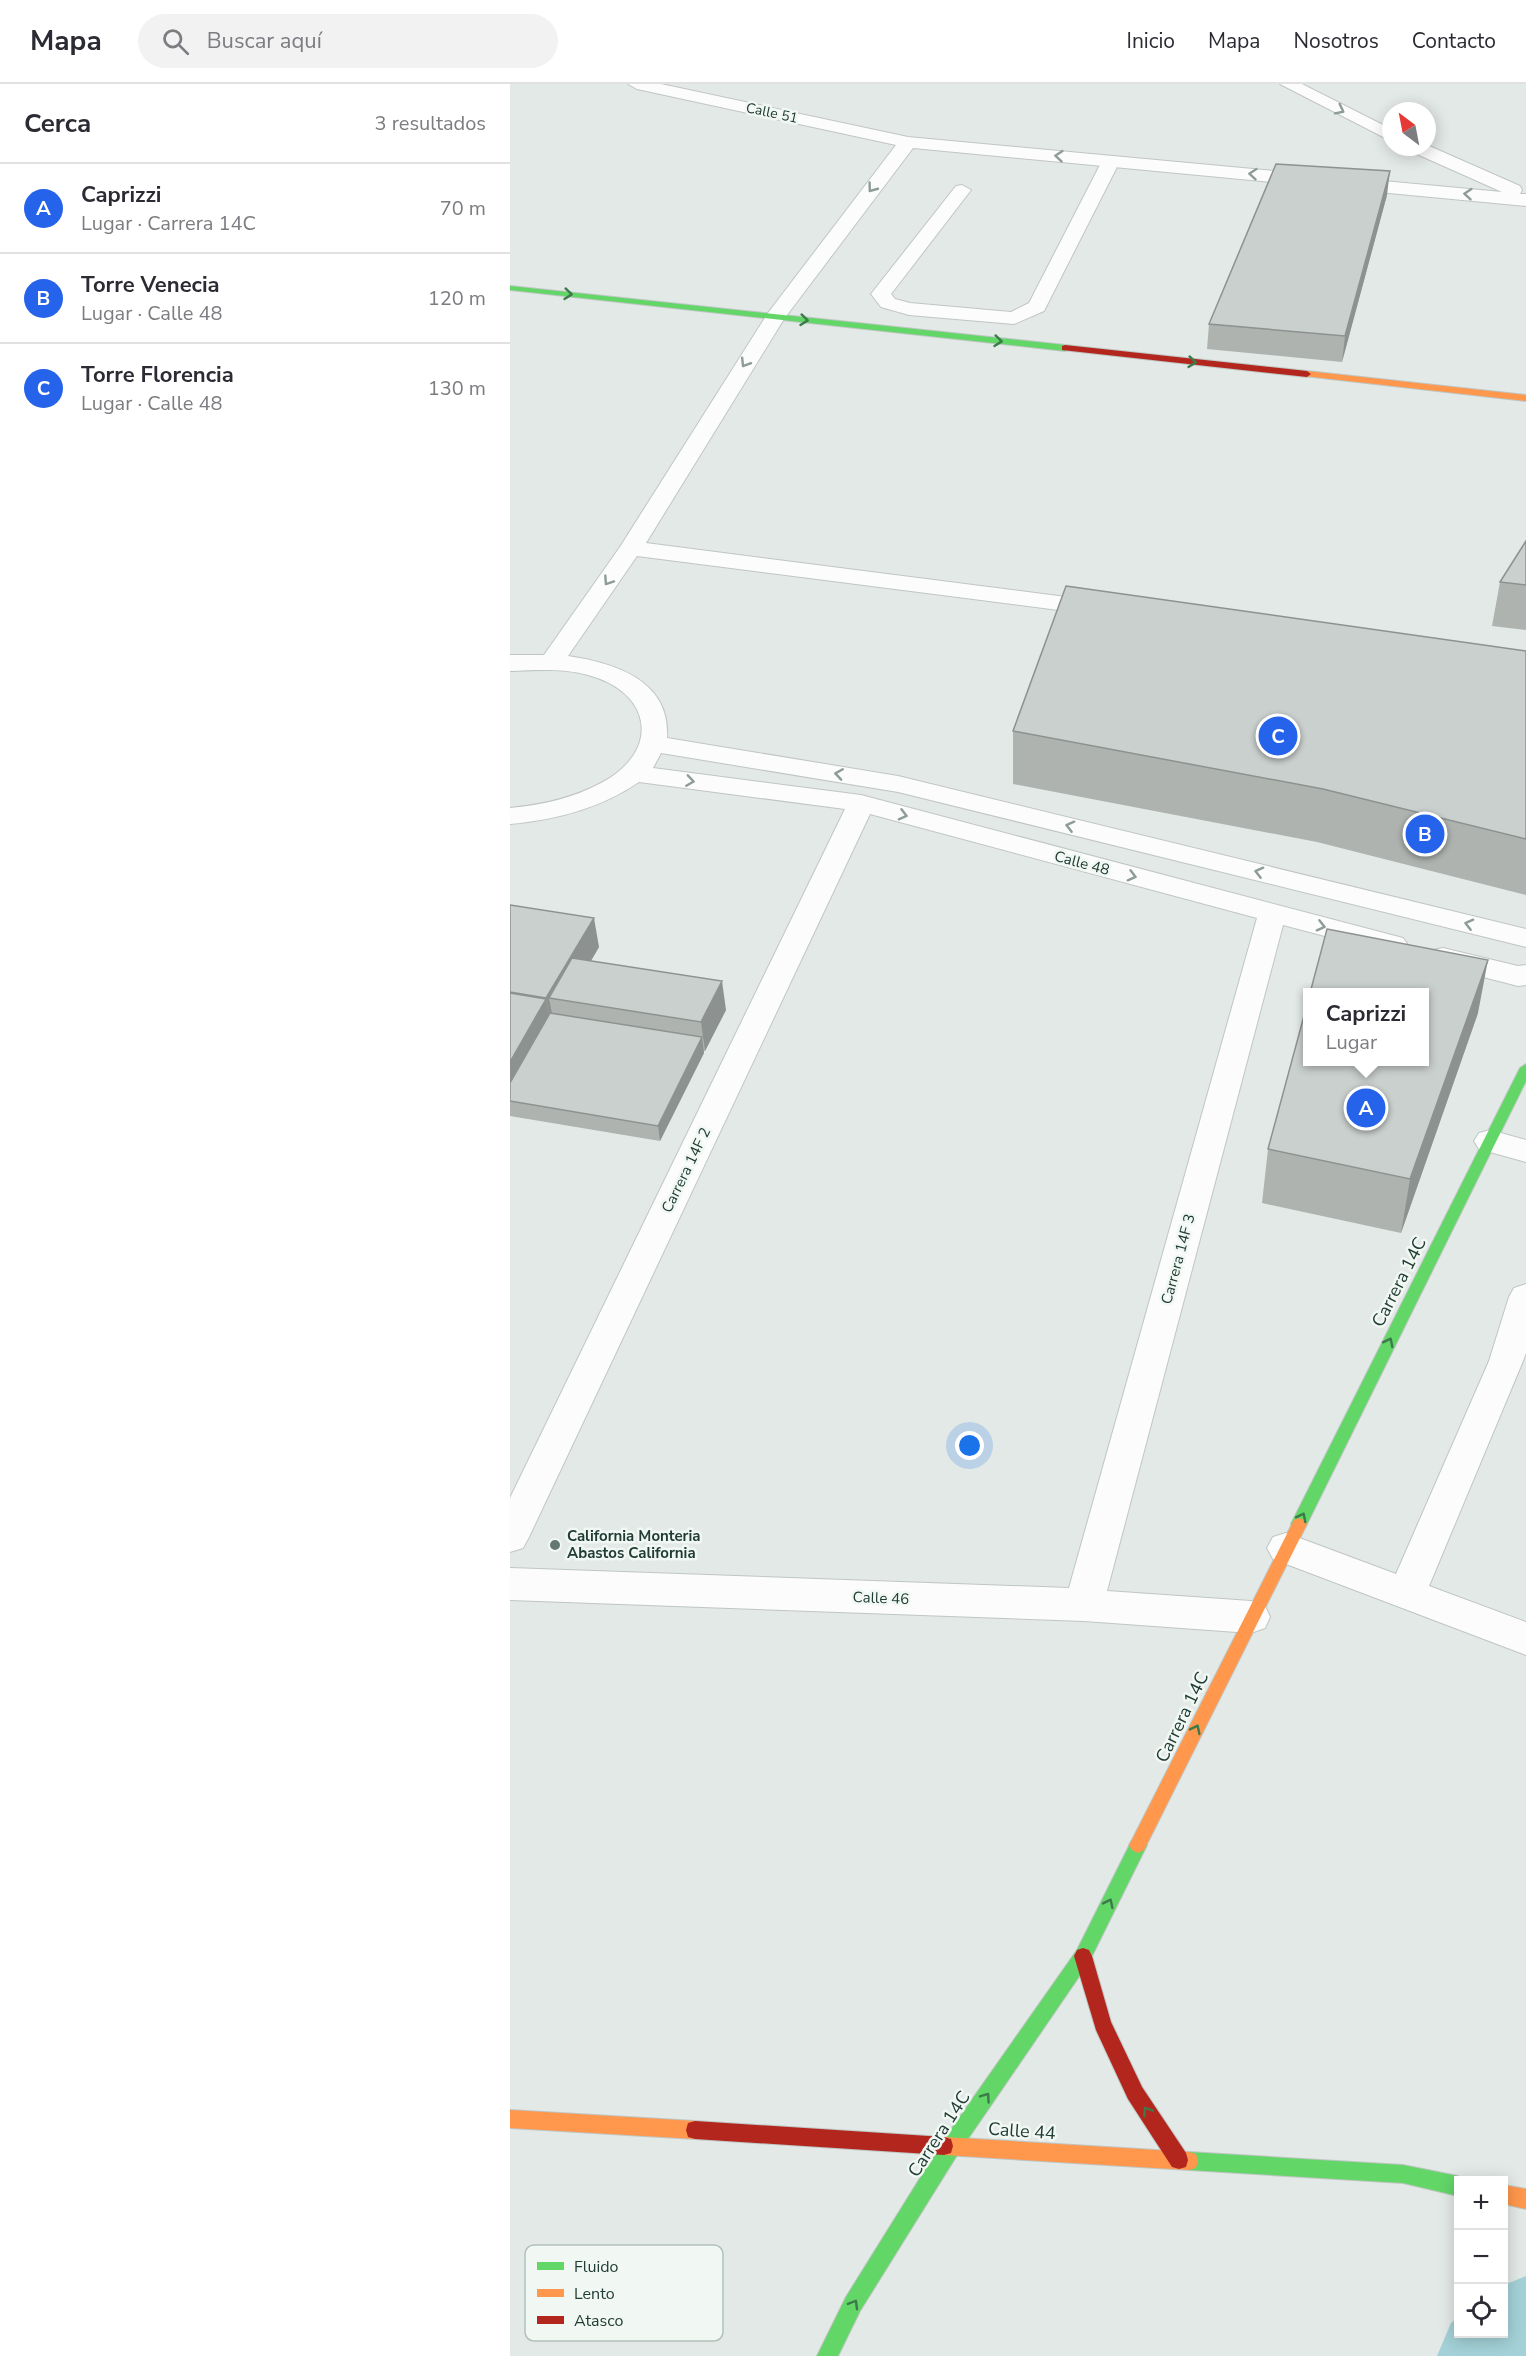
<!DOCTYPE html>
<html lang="es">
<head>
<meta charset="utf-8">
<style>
	:root { --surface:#fff; --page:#f2f2f3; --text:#2b2b33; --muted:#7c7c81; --line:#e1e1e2; --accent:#2563eb }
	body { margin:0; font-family:"Nunito Sans",sans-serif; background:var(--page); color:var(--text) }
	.controls { position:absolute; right:18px; bottom:18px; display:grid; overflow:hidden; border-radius:0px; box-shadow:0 3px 15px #0003 }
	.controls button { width:54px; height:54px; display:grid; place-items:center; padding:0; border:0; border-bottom:2px solid var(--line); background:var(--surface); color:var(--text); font:30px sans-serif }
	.compass { position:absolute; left:872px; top:18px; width:54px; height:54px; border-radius:50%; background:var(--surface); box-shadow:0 3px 15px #0003; rotate:328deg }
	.you { position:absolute; left:460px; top:1362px; width:21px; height:21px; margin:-15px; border:4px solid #fff; border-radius:50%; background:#1a73e8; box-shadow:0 0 0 9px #1a73e833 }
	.badge { display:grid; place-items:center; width:39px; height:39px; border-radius:50%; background:var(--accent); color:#fff; font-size:20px; font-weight:700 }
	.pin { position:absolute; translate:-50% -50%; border:3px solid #fff; box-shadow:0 2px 6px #0006 }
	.popup { position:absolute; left:793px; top:904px; width:126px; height:78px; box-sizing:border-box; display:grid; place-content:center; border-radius:0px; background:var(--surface); filter:drop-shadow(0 2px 4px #0005); font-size:20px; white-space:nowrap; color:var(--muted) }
	.popup b { font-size:22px; color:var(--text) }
	.popup::after { content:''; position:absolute; left:50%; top:100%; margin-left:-12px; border:12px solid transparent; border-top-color:var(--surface) }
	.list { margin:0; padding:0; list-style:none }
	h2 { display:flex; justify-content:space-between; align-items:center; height:78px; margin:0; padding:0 24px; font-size:26px }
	h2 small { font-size:20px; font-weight:400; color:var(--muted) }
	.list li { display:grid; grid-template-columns:39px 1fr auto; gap:18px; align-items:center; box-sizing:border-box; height:90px; padding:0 24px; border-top:2px solid var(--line) }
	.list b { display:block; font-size:22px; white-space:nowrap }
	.list p { margin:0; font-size:20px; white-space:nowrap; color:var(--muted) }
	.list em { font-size:20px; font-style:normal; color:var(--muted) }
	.icon { flex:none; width:33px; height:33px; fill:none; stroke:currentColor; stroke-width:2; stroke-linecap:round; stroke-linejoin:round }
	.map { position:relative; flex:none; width:1016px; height:2272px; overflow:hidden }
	header { display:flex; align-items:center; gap:36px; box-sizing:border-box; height:84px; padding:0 30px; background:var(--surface); border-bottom:2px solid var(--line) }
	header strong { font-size:28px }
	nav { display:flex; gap:33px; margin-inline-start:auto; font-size:21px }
	.search { width:420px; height:54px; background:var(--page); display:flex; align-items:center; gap:15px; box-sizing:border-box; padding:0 21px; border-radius:33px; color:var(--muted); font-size:22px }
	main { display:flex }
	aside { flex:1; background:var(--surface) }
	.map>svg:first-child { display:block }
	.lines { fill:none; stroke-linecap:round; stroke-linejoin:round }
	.canal { fill:#a3d1d7; fill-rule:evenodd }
	.lane-casing { stroke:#c0c6c3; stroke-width:2 }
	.street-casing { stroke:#c0c6c3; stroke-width:2 }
	.fast-casing { stroke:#bfc6c3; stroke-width:2 }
	.slow-casing { stroke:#bfc6c3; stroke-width:2 }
	.jam-casing { stroke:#bfc6c3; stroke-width:2 }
	.lane { fill:#fbfcfb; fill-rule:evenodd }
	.street { fill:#fbfcfb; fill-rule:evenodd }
	.fast { fill:#63d668; fill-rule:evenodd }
	.slow { fill:#ff974d; fill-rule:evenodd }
	.jam { fill:#b3261e; fill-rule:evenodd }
	.wall { fill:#aeb3b0 }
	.shaded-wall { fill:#8d9290 }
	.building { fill:#cad0cd; stroke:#8d9290; stroke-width:1.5 }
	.oneway { stroke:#8e9c98 }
	.oneway2 { stroke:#3b7a49 }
	.poi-dot { fill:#657972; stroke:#f1f8f4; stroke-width:2 }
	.labels { text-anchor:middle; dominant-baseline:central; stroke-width:5; stroke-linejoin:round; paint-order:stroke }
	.far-street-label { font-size:14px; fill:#213c34; stroke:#f1f8f4 }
	.street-label { font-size:15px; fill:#213c34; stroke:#f1f8f4 }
	.poi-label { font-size:15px; font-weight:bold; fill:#213c34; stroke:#f1f8f4; text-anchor:start }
	.near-street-label { font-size:18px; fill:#213c34; stroke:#f1f8f4 }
	.key { fill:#f1f8f4; stroke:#b3c0ba; stroke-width:1.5 }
	.key-label { font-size:16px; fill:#213c34 }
</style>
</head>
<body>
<header>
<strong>Mapa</strong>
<div class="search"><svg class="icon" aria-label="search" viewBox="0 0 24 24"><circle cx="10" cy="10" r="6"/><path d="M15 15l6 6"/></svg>Buscar aquí</div>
<nav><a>Inicio</a><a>Mapa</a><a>Nosotros</a><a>Contacto</a></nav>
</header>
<main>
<aside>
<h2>Cerca<small>3 resultados</small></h2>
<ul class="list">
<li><span class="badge">A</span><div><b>Caprizzi</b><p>Lugar · Carrera 14C</p></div><em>70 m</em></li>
<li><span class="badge">B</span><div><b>Torre Venecia</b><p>Lugar · Calle 48</p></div><em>120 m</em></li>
<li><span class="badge">C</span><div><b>Torre Florencia</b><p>Lugar · Calle 48</p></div><em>130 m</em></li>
</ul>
</aside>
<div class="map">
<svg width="1016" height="2272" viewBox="0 0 1016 2272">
	<rect width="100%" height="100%" fill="#e3e9e6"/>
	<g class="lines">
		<path class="canal" d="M1016 2192V2272H927L941 2239 948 2233V2250H994V2201Z"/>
		<g class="lane-casing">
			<path id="lane" d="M601 72 610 77 534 227 504 240 399 231 371 223 361 210 446 102 452 101 461 106 381 210 385 215 400 219 501 228 519 219 592 77Z"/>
		</g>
		<g class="street-casing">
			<path id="street" d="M118 0H151L398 53 992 108 900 67 897 63 917 61 1010 102 1012 106 1010 110H1016V122L403 64 274 235 136 459 595 518 604 520 607 525 604 530 595 532 127 472 58 572C106 579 161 597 157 654L388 692 1016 845V863L388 708 151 669 143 684 351 711 893 854 898 861 893 868 883 870 773 841 597 1507 741 1517 755 1522 760 1533 755 1544 741 1549 574 1537 0 1516V1484L559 1504 747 834 360 730 19 1453 13 1464 0 1468V1414L335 725 129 698C91 724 46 736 0 740V724C32 721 64 714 93 698 151 666 142 608 78 591 53 584 26 586 0 587V571H34L110 463 258 229 386 61 127 5Z
				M770 0H792L881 45V57Z
				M933 864 1008 882 1016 881V901L1008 902 923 880 918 873 923 866Z
				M980 1046 1016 1056V1078L969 1065 964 1057 969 1049Z
				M1016 1200V1269L1013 1277 919 1502 1016 1538V1571L763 1475 757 1464 763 1453 776 1449 886 1490 979 1277 999 1213 1004 1204Z"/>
		</g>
		<g class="fast-casing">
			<path id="fast" d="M0 202 555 261 559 264 555 267 0 206Z
				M1016 980V997L797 1440 794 1444 789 1446 784 1444 781 1440 1010 984Z
				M628 1753 634 1756 637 1761 579 1878 449 2068 350 2227 328 2272H307L336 2213 435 2054 567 1866 622 1756Z
				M679 2068 893 2081 948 2092 955 2096H948V2112L893 2099 679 2086 672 2084 670 2077 672 2070Z"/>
		</g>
		<g class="slow-casing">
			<path id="slow" d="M797 287 1016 311V317L794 292V288Z
				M789 1434 794 1436 797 1440 634 1766 628 1769 622 1766 619 1761 622 1756 784 1436Z
				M0 2026 185 2037 192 2039 194 2046 192 2053 185 2055 0 2044Z
				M434 2053 679 2068 686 2070 688 2077 686 2084 679 2086 434 2071 427 2069 425 2062 427 2055Z
				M994 2101 1016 2105V2125L994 2120Z"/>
		</g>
		<g class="jam-casing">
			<path id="jam" d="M555 261 797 287 801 290 797 293 552 266V262Z
				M573 1864 579 1866 582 1872 601 1938 632 2003 676 2069 678 2076 676 2083 669 2085 662 2083 618 2015 586 1946 564 1872 567 1866Z
				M185 2037 434 2053 441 2055 443 2062 441 2069 434 2071 185 2055 178 2053 176 2046 178 2039Z"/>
		</g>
		<use href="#lane" class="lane"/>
		<use href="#street" class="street"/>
		<use href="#fast" class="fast"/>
		<use href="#slow" class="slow"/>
		<use href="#jam" class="jam"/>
	</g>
	<path class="wall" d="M877 111 832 278 697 265 699 240Z
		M1016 457V546L982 542 990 498Z
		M1016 567V811L807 758 503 700V647Z
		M0 821 89 863 81 877 216 926 195 967H194V969L150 1057 0 1032Z
		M968 929 891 1149 752 1119 758 1065Z"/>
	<path class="shaded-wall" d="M880 87 877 111 832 278 835 252Z
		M84 834 89 863 57 917 39 914 44 940 42 943 36 914Z
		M978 876 968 929 891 1149 900 1095Z
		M212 897 216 926 195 967 191 938Z
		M36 915 42 944 0 1017V978Z
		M192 953 194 969 150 1057 148 1042Z"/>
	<path class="building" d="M766 80 880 87 835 252 699 240Z
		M1016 457V501L990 498Z
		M556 502 1016 567V755L813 705 503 647Z
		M0 821 84 834 36 914 0 908Z
		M817 845 978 876 900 1095 758 1065 798 917V978H915V909H800Z
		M62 874 212 897 191 938 39 914Z
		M0 909 36 915 0 978Z
		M40 929 192 953 148 1042 0 1017V999Z"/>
	<defs><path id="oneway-chevron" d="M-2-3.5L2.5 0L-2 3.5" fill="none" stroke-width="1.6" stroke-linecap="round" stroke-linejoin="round" transform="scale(1.5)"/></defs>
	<g class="oneway">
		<use href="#oneway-chevron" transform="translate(830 26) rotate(27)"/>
		<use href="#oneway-chevron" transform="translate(549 72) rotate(-175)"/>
		<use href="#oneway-chevron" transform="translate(743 90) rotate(-175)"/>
		<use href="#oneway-chevron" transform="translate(362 104) rotate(127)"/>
		<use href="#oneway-chevron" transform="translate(958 110) rotate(-175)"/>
		<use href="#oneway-chevron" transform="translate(235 279) rotate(122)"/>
		<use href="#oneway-chevron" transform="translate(98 497) rotate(124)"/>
		<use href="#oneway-chevron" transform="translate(329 690) rotate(-171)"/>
		<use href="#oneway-chevron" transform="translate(180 697) rotate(8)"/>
		<use href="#oneway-chevron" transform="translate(393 731) rotate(15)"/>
		<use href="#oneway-chevron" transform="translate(560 742) rotate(-166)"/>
		<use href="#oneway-chevron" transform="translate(749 788) rotate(-166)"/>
		<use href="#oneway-chevron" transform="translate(622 792) rotate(15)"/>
		<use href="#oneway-chevron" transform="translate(959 840) rotate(-166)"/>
		<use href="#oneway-chevron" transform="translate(811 842) rotate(14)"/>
	</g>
	<g class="oneway2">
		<use href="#oneway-chevron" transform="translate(58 210) rotate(6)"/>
		<use href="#oneway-chevron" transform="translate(294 236) rotate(6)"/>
		<use href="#oneway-chevron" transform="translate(488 257) rotate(6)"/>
		<use href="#oneway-chevron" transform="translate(682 278) rotate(6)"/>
		<use href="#oneway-chevron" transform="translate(879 1258) rotate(-63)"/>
		<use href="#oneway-chevron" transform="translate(792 1433) rotate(-63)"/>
		<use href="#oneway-chevron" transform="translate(686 1645) rotate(-64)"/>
		<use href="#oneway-chevron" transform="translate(599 1819) rotate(-64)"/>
		<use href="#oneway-chevron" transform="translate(476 2013) rotate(-55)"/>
		<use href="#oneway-chevron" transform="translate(637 2027) rotate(-124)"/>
		<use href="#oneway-chevron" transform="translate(344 2220) rotate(-60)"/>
	</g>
	<circle class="poi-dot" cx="45" cy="1461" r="6"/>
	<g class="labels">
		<g class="far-street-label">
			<text transform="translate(262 29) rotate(12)">Calle 51</text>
		</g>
		<g class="street-label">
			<text transform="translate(572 779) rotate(15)">Calle 48</text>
			<text transform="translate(176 1086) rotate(-64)">Carrera 14F 2</text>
			<text transform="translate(668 1175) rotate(-75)">Carrera 14F 3</text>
			<text transform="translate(371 1514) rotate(2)">Calle 46</text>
		</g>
		<g class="poi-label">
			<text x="57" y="1452">California Monteria<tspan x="57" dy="17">Abastos California</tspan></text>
		</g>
		<g class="near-street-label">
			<text transform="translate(889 1198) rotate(-63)">Carrera 14C</text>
			<text transform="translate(672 1633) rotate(-64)">Carrera 14C</text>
			<text transform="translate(512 2047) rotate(4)">Calle 44</text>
			<text transform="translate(429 2050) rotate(-57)">Carrera 14C</text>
		</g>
	</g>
	<rect x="15" y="2161" width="198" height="96" rx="9" class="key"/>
	<rect x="27" y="2178" width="27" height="8" fill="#63d668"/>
	<rect x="27" y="2205" width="27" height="8" fill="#ff974d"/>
	<rect x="27" y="2232" width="27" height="8" fill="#b3261e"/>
	<g class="key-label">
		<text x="64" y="2188">Fluido</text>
		<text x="64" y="2215">Lento</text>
		<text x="64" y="2242">Atasco</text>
	</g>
</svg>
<div class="controls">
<button>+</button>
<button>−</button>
<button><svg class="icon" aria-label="locate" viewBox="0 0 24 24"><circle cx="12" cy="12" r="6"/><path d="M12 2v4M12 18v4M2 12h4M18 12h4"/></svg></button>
</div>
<svg class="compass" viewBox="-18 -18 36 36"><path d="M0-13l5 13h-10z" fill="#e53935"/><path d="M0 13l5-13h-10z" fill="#7c7c81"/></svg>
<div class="you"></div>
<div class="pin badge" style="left:856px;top:1024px">A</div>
<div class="popup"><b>Caprizzi</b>Lugar</div>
<div class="pin badge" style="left:915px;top:750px">B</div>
<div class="pin badge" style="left:768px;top:652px">C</div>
</div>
</main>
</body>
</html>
